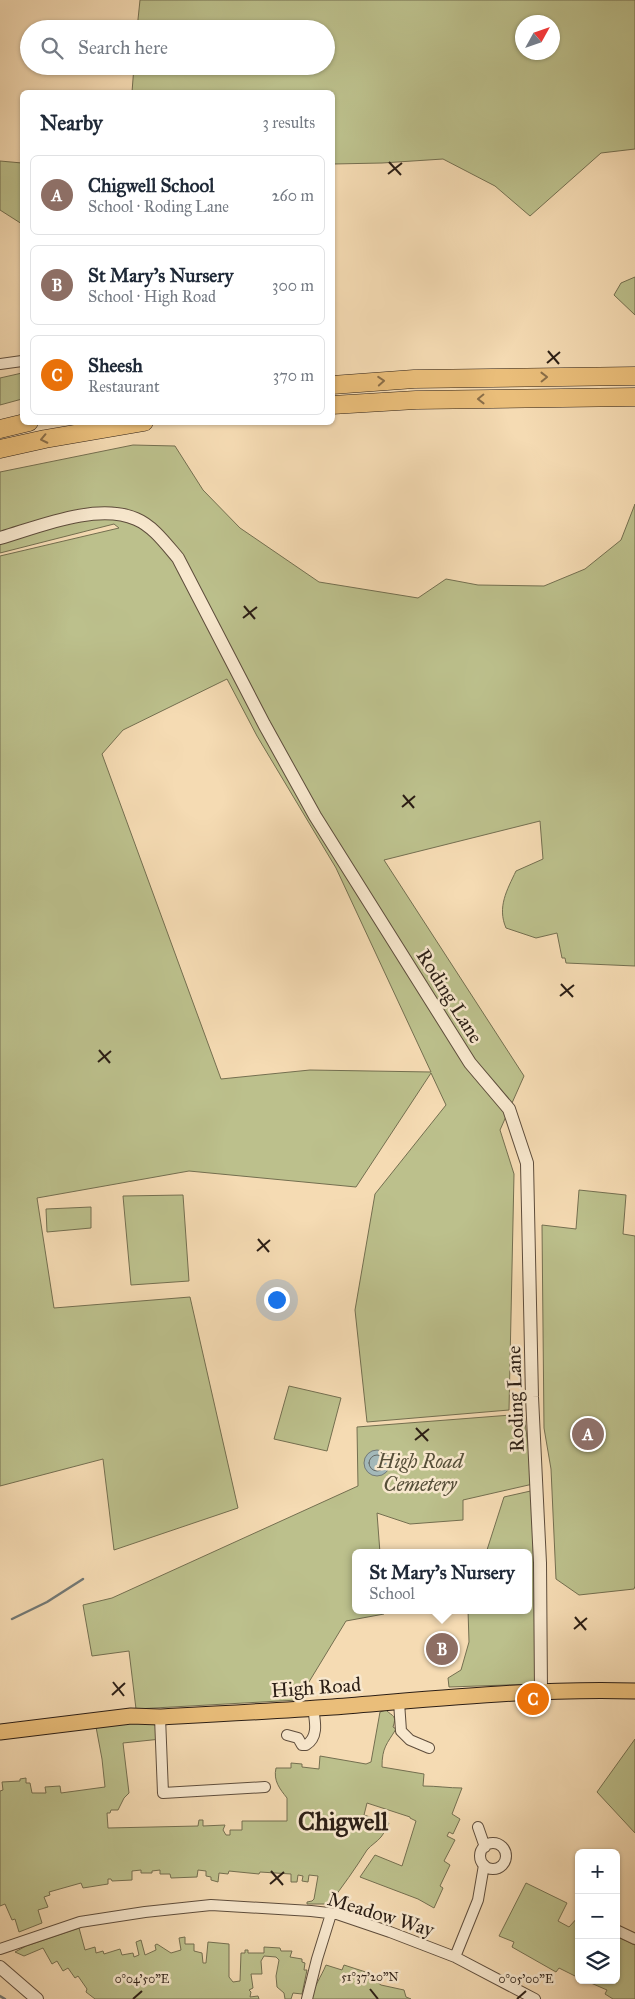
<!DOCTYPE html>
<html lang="en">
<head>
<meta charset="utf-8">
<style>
	:root { --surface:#fff; --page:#f6f6f7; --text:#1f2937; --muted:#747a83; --line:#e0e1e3; --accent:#8f2418 }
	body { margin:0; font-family:"IM FELL Great Primer",serif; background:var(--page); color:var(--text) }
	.controls { position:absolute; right:15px; bottom:15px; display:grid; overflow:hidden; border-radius:8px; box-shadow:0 1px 4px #0004 }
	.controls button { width:45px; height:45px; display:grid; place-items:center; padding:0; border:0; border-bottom:1px solid var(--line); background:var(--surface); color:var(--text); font:25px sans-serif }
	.compass { position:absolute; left:515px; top:15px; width:45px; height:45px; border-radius:50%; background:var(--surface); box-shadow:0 1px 4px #0004; rotate:50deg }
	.you { position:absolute; left:276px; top:1299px; width:18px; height:18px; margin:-12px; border:4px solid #fff; border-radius:50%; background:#1a73e8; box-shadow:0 0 0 8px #1a73e833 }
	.badge { display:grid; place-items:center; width:32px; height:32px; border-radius:50%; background:var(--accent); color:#fff; font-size:16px; font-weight:700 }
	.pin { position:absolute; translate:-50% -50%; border:2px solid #fff; box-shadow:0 1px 5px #0006 }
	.popup { position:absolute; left:352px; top:1549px; width:180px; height:65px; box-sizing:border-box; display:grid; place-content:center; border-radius:8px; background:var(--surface); filter:drop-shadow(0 1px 4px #0005); font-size:16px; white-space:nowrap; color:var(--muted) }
	.popup b { font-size:19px; color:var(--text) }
	.popup::after { content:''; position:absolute; left:50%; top:100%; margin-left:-10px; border:10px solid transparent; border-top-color:var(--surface) }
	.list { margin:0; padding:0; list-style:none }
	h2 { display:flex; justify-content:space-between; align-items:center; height:65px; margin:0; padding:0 20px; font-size:21px }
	h2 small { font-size:16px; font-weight:400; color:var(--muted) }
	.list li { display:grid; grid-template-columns:32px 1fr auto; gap:15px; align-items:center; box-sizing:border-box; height:80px; margin:0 10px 10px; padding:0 10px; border:1px solid var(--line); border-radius:8px }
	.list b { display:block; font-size:19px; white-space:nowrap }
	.list p { margin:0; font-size:16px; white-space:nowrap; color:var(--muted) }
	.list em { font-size:16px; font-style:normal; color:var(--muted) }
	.icon { flex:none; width:28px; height:28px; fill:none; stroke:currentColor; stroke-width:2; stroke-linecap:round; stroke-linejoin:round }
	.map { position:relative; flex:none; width:635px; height:1999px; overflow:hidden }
	.search { position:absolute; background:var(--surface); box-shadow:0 1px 4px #0004; left:20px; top:20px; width:315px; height:55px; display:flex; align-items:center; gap:12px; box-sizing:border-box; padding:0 18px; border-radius:28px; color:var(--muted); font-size:19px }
	.panel { position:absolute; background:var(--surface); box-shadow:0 1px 4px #0004; left:20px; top:90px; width:315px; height:335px; border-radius:8px }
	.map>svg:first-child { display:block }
	.green { fill:#bcc08c; stroke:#746f50; fill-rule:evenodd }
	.water { fill:#a3b8b9; stroke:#737a77 }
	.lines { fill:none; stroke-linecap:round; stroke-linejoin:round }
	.shore { stroke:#676b67; stroke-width:1 }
	.stream { stroke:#737a77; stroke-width:2.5 }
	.minor-casing { stroke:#5e4d3c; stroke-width:12 }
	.tertiary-casing { stroke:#5e4d3c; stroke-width:14 }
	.primary-casing { stroke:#2b1e15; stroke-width:17 }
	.motorway-casing { stroke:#2b1e15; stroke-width:19 }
	.minor { stroke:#f8e8ce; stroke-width:10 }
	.tertiary { stroke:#f8e8ce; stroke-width:12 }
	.primary { stroke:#eabe7a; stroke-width:15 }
	.motorway { stroke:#eabe7a; stroke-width:18 }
	.oneway { stroke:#8a6e48 }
	.ticks { fill:none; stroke:#2b1e15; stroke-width:2 }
	.labels { text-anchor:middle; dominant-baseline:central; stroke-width:5; stroke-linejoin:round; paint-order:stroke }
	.street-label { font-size:20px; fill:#2b1e15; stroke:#f8e8ce }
	.park-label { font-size:20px; font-style:italic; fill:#564f39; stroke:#f8e8ce }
	.district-label { font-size:25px; font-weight:bold; fill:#2b1e15; stroke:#f8e8ce }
	.ticks-label { font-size:12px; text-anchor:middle; fill:#2b1e15; stroke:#f8e8ce; stroke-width:5; stroke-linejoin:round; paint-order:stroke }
</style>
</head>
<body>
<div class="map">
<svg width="635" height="1999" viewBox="0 0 635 1999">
	<rect width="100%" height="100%" fill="#f5dbb3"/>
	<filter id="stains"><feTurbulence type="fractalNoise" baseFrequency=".004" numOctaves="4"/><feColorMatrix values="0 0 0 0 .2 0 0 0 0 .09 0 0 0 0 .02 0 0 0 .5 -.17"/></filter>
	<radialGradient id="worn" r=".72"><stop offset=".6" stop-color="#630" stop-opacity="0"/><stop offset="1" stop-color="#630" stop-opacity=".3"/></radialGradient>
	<path class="green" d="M140 0H635V149L601 153 530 216 495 186 443 159 382 163 333 164 332 92H132L134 66H326V29H137ZM522 22H552V52H522Z
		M0 161 22 163V224L0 210Z
		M635 277V315L614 295 621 283Z
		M22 373V399L0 405V378Z
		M133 445 175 446 203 490 240 528 319 582 418 598 446 579 478 585 544 586 585 569 621 540 635 504V966L566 963 565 958H562L557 933 536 938 506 928C497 907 507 890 516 871L543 859 540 821 384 860 524 1076 500 1130 514 1174 509 1410 367 1422 355 1310 375 1194 446 1105 431 1073 356 1187 189 1171 37 1198 54 1308 190 1297 238 1508 114 1550 103 1459 0 1486V556L119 528 114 524 0 553V472ZM227 679 257 736 336 868 431 1072 310 1070 221 1079 102 754 123 730Z
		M579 1190 626 1195 623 1234 635 1236V1586L634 1589 579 1595 556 1579 551 1469 544 1428 542 1225 576 1229Z
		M183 1195 189 1281 131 1285 123 1196Z
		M91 1207V1228L47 1232 46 1209Z
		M289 1386 341 1398 327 1451 274 1439Z
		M524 1414 533 1484 463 1500V1520L410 1524 377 1513 380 1553H356V1610H384V1614L346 1621 298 1700 136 1709 129 1651 92 1656 83 1605 112 1598 358 1486 357 1427Z
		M535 1490V1684L449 1687 448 1678 461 1670 469 1642 468 1610H528V1553H486L504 1497Z
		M386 1710C393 1717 397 1715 393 1727L396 1729C387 1744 382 1747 382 1767L424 1774 423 1786C437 1786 449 1788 462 1788L452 1814 460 1819 453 1834 449 1832 447 1836 455 1840 444 1861 450 1865 440 1886 443 1888 434 1908 418 1899 360 1877 375 1855 402 1866 416 1821 410 1818V1817L367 1803 364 1815 389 1823C387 1828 384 1833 381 1837 377 1842 371 1845 367 1850 355 1869 343 1886 329 1904H307V1902L312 1901 314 1899 318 1876 309 1875 308 1882 302 1881 303 1876 298 1875 297 1882H291V1874L260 1872 259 1874 229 1871 228 1874 219 1873 218 1882 211 1880V1877L206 1876V1871L198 1870 197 1877 171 1878 170 1874H160V1870L152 1871V1873H141V1870L132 1871V1880L112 1881 111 1879H108V1884L83 1888 81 1883 49 1892 50 1895 44 1897 48 1907 38 1910 42 1923 19 1932 15 1919 12 1920 5 1904 0 1906V1791L3 1790 2 1782 20 1781V1779L26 1778V1783H30L32 1793H46L45 1787 60 1786 61 1793 105 1787 102 1759 96 1727 160 1719 161 1739 123 1743 129 1793 124 1798 118 1810H111L110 1813H107L108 1828 198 1826 199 1820H203V1826L225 1825 223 1830 226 1835H230V1830H242V1821H287V1798C280 1789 273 1781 276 1768H291V1763L302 1764V1767L319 1769 320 1756 366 1764 371 1762 380 1712Z
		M635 1739V1833L597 1792Z
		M526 1883 567 1903 558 1921 569 1927 579 1916V1978L559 1968 556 1972 512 1947 514 1942 499 1936Z
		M79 1928 85 1950 95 1947 96 1953 103 1951 104 1954 120 1949 122 1955 133 1953 134 1957 139 1955 136 1942 141 1940 145 1955 156 1950 155 1945 157 1944 171 1953 181 1950 179 1938 185 1937V1944H194V1951L202 1953 203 1963H206L208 1942 229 1944V1977L233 1982 240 1981 241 1953H245V1950H248V1953H264V1947L280 1948 281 1951H292L290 1957 302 1959V1962L305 1963 304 1970H307L302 1994 293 1993 291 1999H285L284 1993 277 1987 276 1976 279 1960 276 1957 264 1956 261 1961 262 1974H251L253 1988 249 1990 251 1992 250 1997 258 1996 259 1999H95L86 1992 87 1989 78 1976 75 1978 68 1968 63 1971 57 1961 52 1964 43 1948 24 1956 15 1952 26 1946Z
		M616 1936 635 1945V1999H613L605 1994 607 1990 584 1980H616Z
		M326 1965 342 1970 344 1965 375 1975 374 1980 381 1985 404 1990 406 1997 411 1999H311C314 1986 321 1977 326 1965Z"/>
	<path class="water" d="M364 1463a13 13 0 1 1 26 0a13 13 0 1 1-26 0Z"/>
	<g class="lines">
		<path class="shore" d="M369 1463a8 8 0 1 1 16 0a8 8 0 1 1-16 0Z"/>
		<path class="stream" d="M12 1619 47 1602 83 1579
			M0 1996 5 1999"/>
		<g class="minor-casing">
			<path id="minor" d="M0 364 22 361
				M399 1702 401 1731 410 1740 429 1748
				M160 1717 163 1793 265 1787
				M287 1735 298 1738 302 1745H306C319 1737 315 1721 313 1708
				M478 1827 485 1847
				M480 1856a13 13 0 1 1 26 0a13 13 0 1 1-26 0Z
				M616 1930 635 1939
				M0 1949 80 1922 145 1912 211 1905 311 1911 337 1914 390 1932 455 1957 535 1999
				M455 1957 478 1900 484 1865
				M307 1999 317 1959 331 1914"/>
		</g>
		<g class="tertiary-casing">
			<path id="tertiary" d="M0 538C38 527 97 502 136 519 153 526 166 544 178 558L264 724 315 816 470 1063 509 1109 527 1163 532 1397 540 1563 541 1692
				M0 1967 37 1999"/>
		</g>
		<g class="primary-casing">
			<path id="primary" d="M0 1732 131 1716 160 1717C217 1714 275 1711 333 1707 434 1699 534 1688 635 1691"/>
		</g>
		<g class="motorway-casing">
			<path id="motorway" d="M332 385 414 379 635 376
				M332 405 416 400 635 397
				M0 429 29 422
				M0 449 45 439 144 422"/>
		</g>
		<use href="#minor" class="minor"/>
		<use href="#tertiary" class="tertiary"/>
		<use href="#primary" class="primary"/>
		<use href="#motorway" class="motorway"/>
	</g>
	<defs><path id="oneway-chevron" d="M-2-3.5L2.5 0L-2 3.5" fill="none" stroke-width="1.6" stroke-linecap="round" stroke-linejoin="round" transform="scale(1.25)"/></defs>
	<g class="oneway">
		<use href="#oneway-chevron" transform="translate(544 377) rotate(-1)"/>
		<use href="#oneway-chevron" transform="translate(381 381) rotate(-4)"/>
		<use href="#oneway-chevron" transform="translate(481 399) rotate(179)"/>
		<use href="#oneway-chevron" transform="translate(44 439) rotate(168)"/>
	</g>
	<path class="ticks" d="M389 162 401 175M388 174 402 163M548 351 559 364M547 363 560 352M244 606 255 619M243 618 257 607M403 795 414 808M402 807 415 796M561 984 573 997M560 996 574 985M99 1050 110 1063M98 1062 111 1051M258 1239 269 1252M257 1251 270 1240M416 1428 428 1441M415 1440 429 1429M575 1617 586 1630M574 1629 587 1618M113 1682 124 1696M112 1695 125 1683M271 1871 283 1885M270 1884 284 1872M370 1989 378 1999M133 1999 142 1991M517 1999 526 1991"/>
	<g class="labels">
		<g class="street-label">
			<text transform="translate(450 996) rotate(58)">Roding Lane</text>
			<text transform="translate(515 1399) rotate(-92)">Roding Lane</text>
			<text transform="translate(316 1687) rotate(-4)">High Road</text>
			<text transform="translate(381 1914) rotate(17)">Meadow Way</text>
		</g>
		<g class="park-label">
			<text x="420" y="1461">High Road<tspan x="420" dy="23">Cemetery</tspan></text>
		</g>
		<g class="district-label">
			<text x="343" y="1821">Chigwell</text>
		</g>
	</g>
	<g class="ticks-label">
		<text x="370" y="1981">51°37'20"N</text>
		<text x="142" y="1983">0°04'50"E</text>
		<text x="526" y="1983">0°05'00"E</text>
	</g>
	<rect width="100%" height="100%" filter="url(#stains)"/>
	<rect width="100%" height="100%" fill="url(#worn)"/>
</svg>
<div class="controls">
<button>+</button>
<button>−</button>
<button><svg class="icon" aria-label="layers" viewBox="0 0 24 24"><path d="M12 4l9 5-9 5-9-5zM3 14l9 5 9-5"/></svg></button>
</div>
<svg class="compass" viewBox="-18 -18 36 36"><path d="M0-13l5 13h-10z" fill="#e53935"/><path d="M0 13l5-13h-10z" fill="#747a83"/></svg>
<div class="you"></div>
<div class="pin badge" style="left:588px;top:1434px;background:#8d6e63">A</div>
<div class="pin badge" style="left:442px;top:1649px;background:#8d6e63">B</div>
<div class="popup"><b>St Mary's Nursery</b>School</div>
<div class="pin badge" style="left:533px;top:1699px;background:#e8710a">C</div>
<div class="search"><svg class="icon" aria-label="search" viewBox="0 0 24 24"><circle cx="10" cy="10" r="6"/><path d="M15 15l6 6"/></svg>Search here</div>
<section class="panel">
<h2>Nearby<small>3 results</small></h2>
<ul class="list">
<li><span class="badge" style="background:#8d6e63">A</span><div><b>Chigwell School</b><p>School · Roding Lane</p></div><em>260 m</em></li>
<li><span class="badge" style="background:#8d6e63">B</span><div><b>St Mary's Nursery</b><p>School · High Road</p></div><em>300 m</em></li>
<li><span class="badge" style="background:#e8710a">C</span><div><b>Sheesh</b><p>Restaurant</p></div><em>370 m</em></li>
</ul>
</section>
</div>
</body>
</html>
